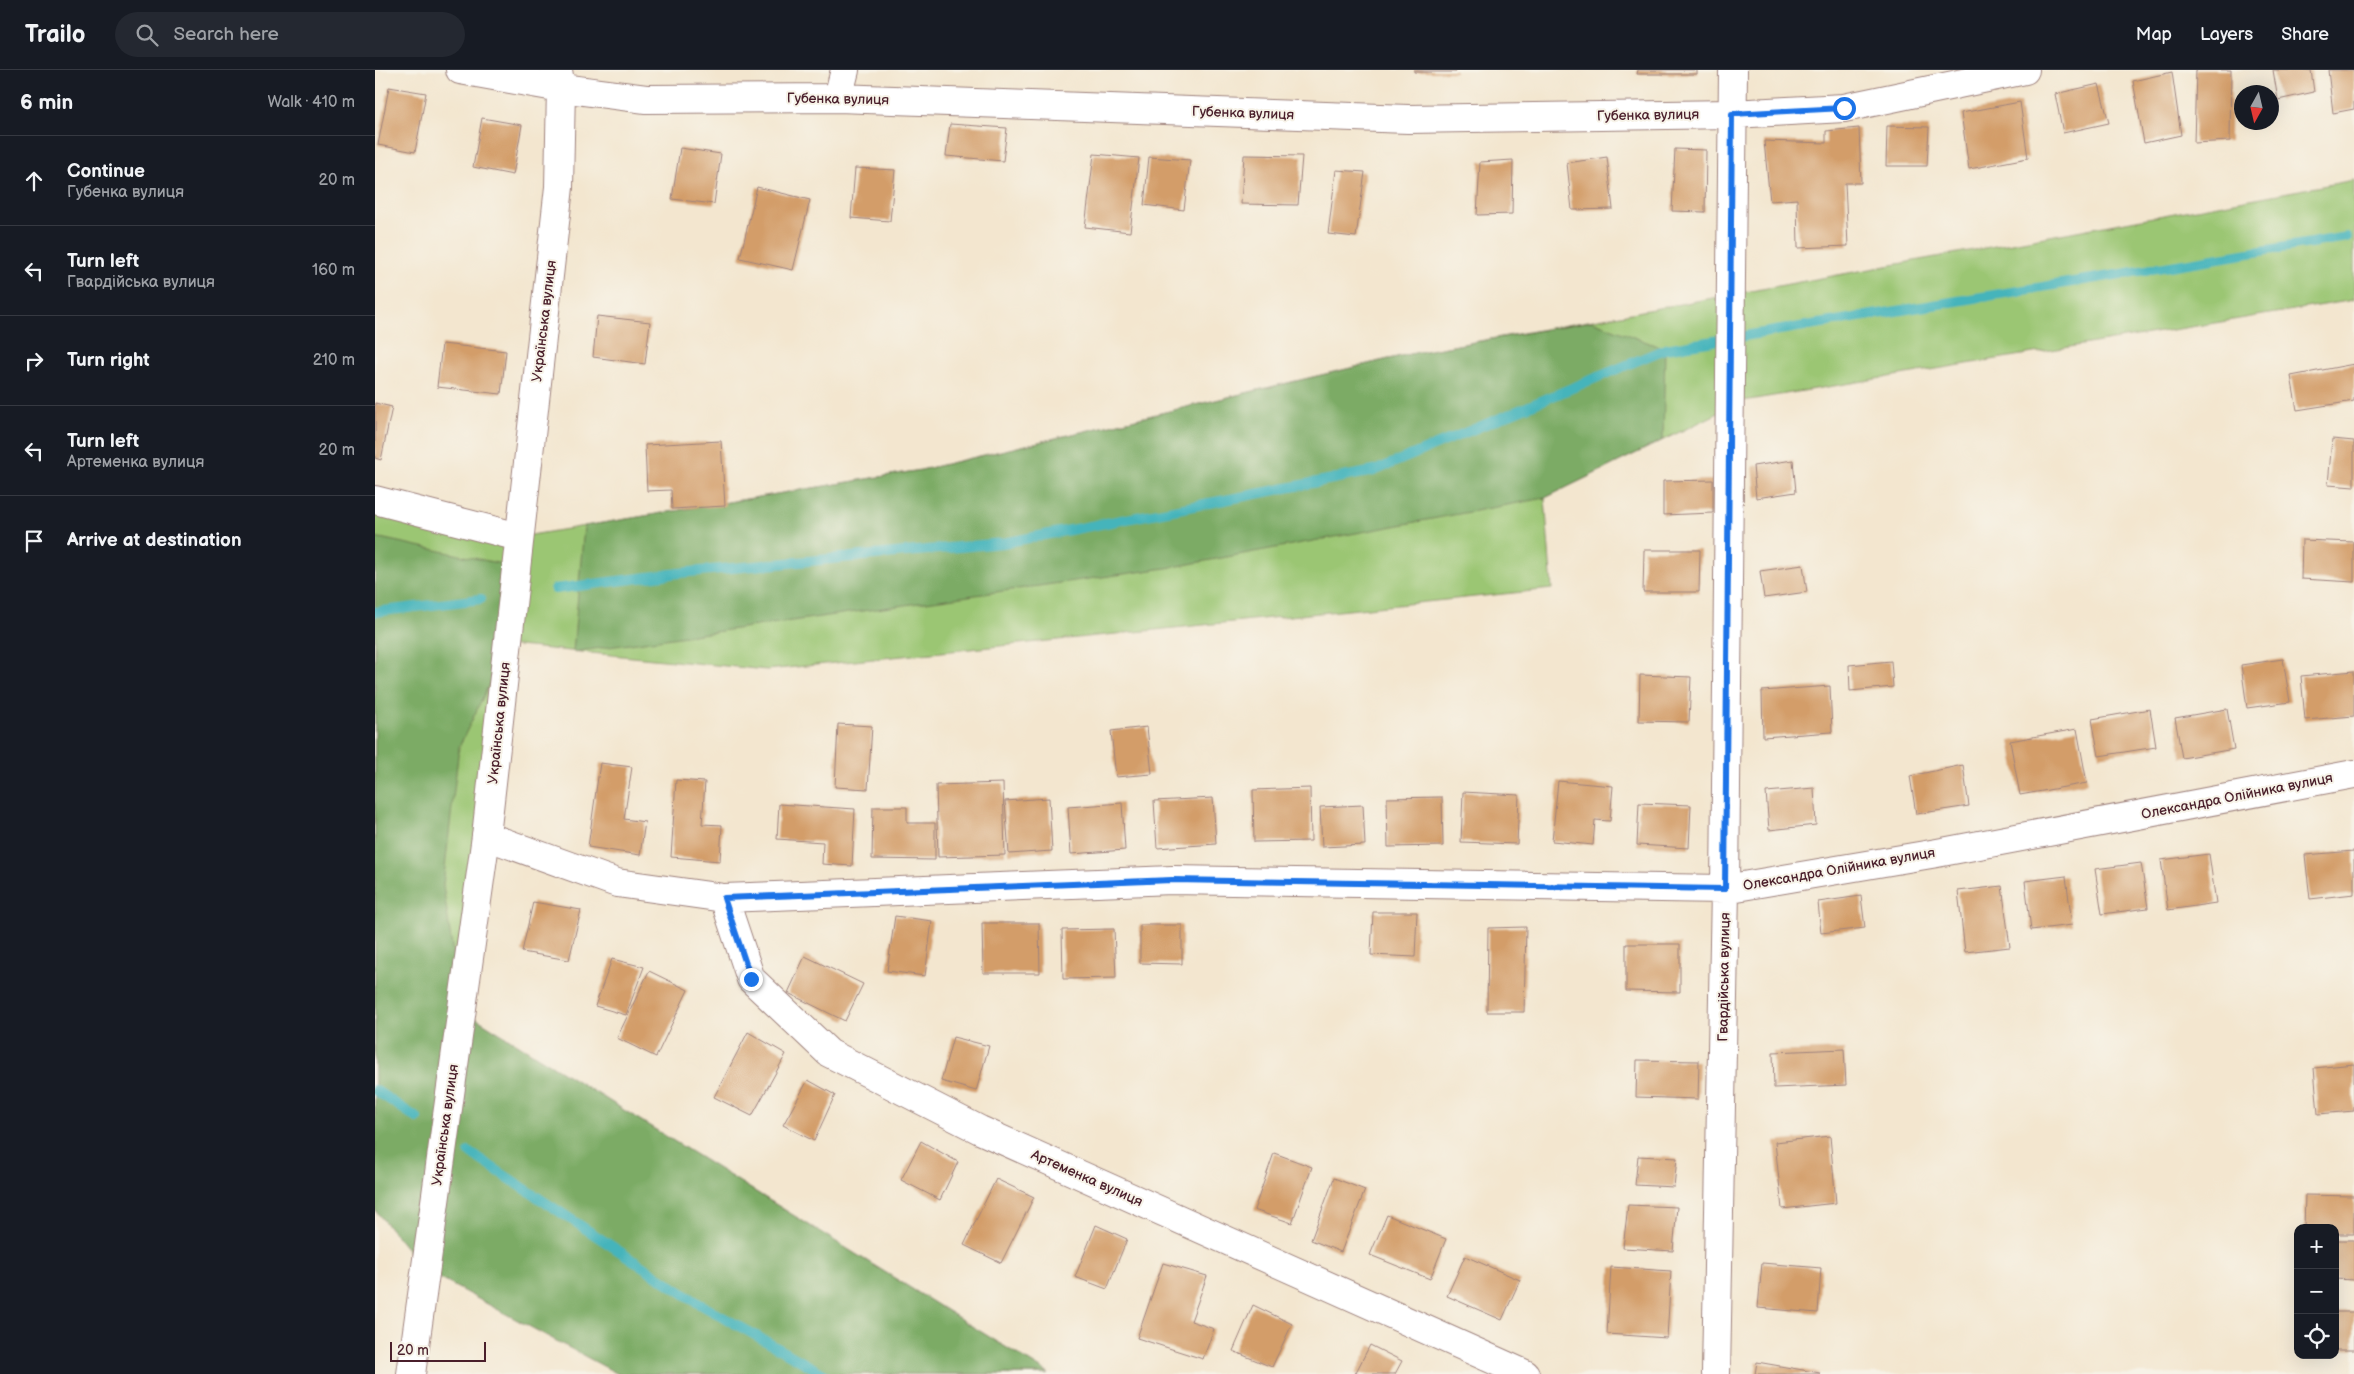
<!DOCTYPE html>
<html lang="en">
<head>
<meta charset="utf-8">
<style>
	:root { --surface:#171b24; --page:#242831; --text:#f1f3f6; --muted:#9ea1a6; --line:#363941 }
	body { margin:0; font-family:"Balsamiq Sans",sans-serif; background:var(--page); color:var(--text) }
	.controls { position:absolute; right:15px; bottom:15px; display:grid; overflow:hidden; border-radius:10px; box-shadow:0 5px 20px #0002 }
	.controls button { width:45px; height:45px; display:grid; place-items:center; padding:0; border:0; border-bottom:1px solid var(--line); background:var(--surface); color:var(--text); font:25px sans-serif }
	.compass { position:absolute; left:1859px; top:15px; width:45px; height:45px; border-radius:50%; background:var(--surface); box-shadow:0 5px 20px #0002; rotate:188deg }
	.scale { position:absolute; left:15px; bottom:12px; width:96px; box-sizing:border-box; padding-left:5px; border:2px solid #4a1f2b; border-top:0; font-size:14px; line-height:18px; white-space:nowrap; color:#4a1f2b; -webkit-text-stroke:4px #f7f3e8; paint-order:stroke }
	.stop { position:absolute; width:15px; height:15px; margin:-11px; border:4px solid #1a73e8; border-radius:50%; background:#fff }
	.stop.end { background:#1a73e8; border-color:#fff; box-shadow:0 1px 5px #0008 }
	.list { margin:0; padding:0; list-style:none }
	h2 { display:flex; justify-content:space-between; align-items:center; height:65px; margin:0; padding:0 20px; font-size:21px }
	h2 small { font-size:16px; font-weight:400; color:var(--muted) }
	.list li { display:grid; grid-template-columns:32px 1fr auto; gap:15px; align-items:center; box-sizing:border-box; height:90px; padding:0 20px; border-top:1px solid var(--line) }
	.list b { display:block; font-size:19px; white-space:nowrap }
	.list p { margin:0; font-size:16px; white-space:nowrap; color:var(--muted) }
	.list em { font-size:16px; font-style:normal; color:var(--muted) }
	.icon { flex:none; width:28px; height:28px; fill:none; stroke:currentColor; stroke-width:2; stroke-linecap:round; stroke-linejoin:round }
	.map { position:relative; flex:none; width:1979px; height:1304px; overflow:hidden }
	header { display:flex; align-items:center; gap:30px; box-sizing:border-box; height:70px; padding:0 25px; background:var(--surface); border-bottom:1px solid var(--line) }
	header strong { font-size:24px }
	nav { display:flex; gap:28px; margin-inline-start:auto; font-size:18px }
	.search { width:350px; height:45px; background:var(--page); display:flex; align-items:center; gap:12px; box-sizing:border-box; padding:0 18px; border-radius:28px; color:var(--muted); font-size:19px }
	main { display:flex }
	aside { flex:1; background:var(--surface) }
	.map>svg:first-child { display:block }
	.green { fill:#9bc673; stroke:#72724f }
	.forest { fill:#7cab65; stroke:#636548 }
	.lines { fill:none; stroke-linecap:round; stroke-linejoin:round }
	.stream { stroke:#44b4bb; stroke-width:10 }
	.building { fill:#d39d69 }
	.minor-casing { stroke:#9e827d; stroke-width:30 }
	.tertiary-casing { stroke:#9e827d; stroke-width:30 }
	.minor { stroke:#fff; stroke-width:28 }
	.tertiary { stroke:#fff; stroke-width:28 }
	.route { stroke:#1a73e8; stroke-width:6 }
	.labels { text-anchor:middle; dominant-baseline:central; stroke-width:4; stroke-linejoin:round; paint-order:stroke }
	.street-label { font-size:14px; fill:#4a1f2b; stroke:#f7f3e8 }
</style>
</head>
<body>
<header>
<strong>Trailo</strong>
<div class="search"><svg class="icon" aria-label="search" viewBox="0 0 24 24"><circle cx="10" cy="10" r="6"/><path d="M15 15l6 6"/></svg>Search here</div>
<nav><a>Map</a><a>Layers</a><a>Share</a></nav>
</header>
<main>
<aside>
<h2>6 min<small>Walk · 410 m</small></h2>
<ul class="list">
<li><svg class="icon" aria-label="ahead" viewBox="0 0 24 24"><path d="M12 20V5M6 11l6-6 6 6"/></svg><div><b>Continue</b><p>Губенка вулиця</p></div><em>20 m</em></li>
<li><svg class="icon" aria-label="left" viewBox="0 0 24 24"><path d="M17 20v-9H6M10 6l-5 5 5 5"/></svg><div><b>Turn left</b><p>Гвардійська вулиця</p></div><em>160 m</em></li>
<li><svg class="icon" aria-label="right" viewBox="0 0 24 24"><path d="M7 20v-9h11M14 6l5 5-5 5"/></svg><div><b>Turn right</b></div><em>210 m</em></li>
<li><svg class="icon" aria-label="left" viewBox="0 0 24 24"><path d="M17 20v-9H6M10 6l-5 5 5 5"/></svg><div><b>Turn left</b><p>Артеменка вулиця</p></div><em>20 m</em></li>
<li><svg class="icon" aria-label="arrive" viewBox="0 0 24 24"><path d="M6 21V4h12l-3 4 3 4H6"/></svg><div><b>Arrive at destination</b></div></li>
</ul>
</aside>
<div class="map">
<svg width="1979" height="1304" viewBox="0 0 1979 1304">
	<rect width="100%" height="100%" fill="#f7f3e8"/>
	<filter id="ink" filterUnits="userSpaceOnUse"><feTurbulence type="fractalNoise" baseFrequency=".02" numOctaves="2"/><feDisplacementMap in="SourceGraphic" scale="10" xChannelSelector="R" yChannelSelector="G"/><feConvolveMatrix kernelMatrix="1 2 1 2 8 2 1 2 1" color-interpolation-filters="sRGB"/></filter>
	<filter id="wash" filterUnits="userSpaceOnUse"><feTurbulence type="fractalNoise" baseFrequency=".0096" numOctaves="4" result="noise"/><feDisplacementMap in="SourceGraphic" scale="20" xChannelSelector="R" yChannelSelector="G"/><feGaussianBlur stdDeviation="1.12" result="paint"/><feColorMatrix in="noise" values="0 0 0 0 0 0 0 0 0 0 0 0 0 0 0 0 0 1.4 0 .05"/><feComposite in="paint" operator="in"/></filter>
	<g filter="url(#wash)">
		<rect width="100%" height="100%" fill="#f3e6cf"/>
		<path class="green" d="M1979 110V230L1368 331 1170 428 1177 519 392 600 133 575 86 939 674 1304H243L0 1140V430L144 467 546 400 1039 283Z"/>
		<path class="forest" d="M1217 251 1290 279 1288 370 1170 428 798 497 198 582 209 456 546 400 1039 283Z
			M0 467 141 497 133 575 84 677 68 815 86 939 674 1304H243L49 1200 0 1140Z"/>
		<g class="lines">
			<path class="stream" d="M180 519 304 503 628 473 999 401 1290 279 1972 167
				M0 542 106 529
				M0 1020 42 1048
				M94 1082 323 1233 449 1304"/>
		</g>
		<g id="blocks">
			<path class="building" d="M1039 0H1081V2H1039Z
				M1263 0H1322V4H1262Z
				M1821 0H1856L1855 71 1819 73Z
				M1898 0H1936L1939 22 1903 30Z
				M1953 0H1979V39L1958 43Z
				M1797 2 1806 65 1769 73 1758 11Z
				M1724 14 1734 53 1688 63 1680 24Z
				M14 17 51 23 40 82 3 75Z
				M1645 32 1653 88 1594 99 1586 43Z
				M107 48 147 55 138 105 98 97Z
				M575 54 632 58 628 91 571 86Z
				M1512 56 1554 57 1552 96H1511Z
				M1484 58 1486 113H1470L1473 176 1423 178 1422 129 1395 131 1389 71 1451 73V61Z
				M305 78 346 84 339 134 297 129Z
				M1300 79 1331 80 1330 142 1297 141Z
				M719 84 764 88 755 162 710 157Z
				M869 85 927 86 923 135 866 134Z
				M774 87 815 90 809 140 769 135Z
				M1232 87 1238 139 1197 140 1192 93Z
				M1138 90 1137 144 1102 145 1105 92Z
				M480 98 520 100 515 151 476 148Z
				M961 100 990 102 981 167 953 164Z
				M382 117 435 130 418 200 365 188Z
				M222 246 275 252 270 294 218 287Z
				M67 274 131 281 126 324 62 317Z
				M1979 294V331L1922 340 1916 306Z
				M0 333 17 337 6 390 0 388Z
				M1957 369 1979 371V417L1953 415Z
				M346 371 350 436 297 439 296 420 272 421 270 375Z
				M1418 390 1421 422 1381 428 1378 396Z
				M1338 410V443L1288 445V411Z
				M1927 470 1979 472V512L1926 509Z
				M1269 480H1325L1324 522H1268Z
				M1428 495 1432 522 1389 528 1385 501Z
				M1908 589 1915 632 1872 638 1866 595Z
				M1516 591 1518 617 1475 621 1474 595Z
				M1979 601V646L1930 650 1926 606Z
				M1265 605 1316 607 1314 652 1264 651Z
				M1455 616 1457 662 1388 667 1387 621Z
				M1775 639 1781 677 1724 686 1717 649Z
				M1852 639 1859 679 1807 688 1800 648Z
				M463 654 497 656 493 719 460 717Z
				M772 657 777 704 741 707 736 661Z
				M1702 659 1712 713 1645 725 1635 671Z
				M225 693 257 697 249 749 270 752 265 785 213 777Z
				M1588 695 1594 736 1541 744 1535 706Z
				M301 710 330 712 327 754 347 755 345 791 296 787Z
				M1183 711 1238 716 1235 751 1220 750 1218 775 1177 771Z
				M628 713 630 785 563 787 561 715Z
				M935 718 936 771 879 772 878 720Z
				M1439 718 1441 755 1394 760 1391 722Z
				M1088 722 1144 725 1142 774 1086 772Z
				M1067 727 1068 776 1013 777 1012 728Z
				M674 728 677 781 634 784 630 731Z
				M838 728 841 774 782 778 779 731Z
				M747 733 750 780 696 784 693 737Z
				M1264 733 1316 735 1314 778 1262 775Z
				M404 734 480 739 477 796 447 794 448 772 402 769Z
				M988 735 990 775 947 777 945 737Z
				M498 737H532V753H560V790L497 789Z
				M1979 781V824L1935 829 1930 785Z
				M1834 784 1841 833 1793 840 1786 790Z
				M1766 793 1773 838 1727 844 1720 799Z
				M1691 806 1697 855 1656 860 1650 811Z
				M1627 816 1635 877 1590 882 1583 821Z
				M1486 826 1490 858 1446 863 1443 832Z
				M158 832 206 840 194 890 147 882Z
				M998 842H1042L1040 887 996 885Z
				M520 846 557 851 550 906 512 901Z
				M607 853H664L665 903H608Z
				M765 855H807V894L765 893Z
				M1151 857 1149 942H1112L1113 858Z
				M739 859 741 908 688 909 687 860Z
				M1251 874H1305V922L1251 921Z
				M430 886 488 914 470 951 413 923Z
				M237 889 269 897 251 945 220 936Z
				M274 901 313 920 281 987 242 968Z
				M373 962 411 984 377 1046 339 1027Z
				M578 967 614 976 601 1021 566 1011Z
				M1469 979 1471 1015 1399 1018 1398 982Z
				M1262 990 1324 991 1323 1029 1261 1027Z
				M1979 994V1041L1943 1044 1939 998Z
				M433 1010 460 1025 439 1071 408 1055Z
				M1455 1066 1461 1133 1407 1139 1400 1072Z
				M546 1071 583 1092 565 1130 526 1110Z
				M899 1083 937 1097 917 1153 879 1140Z
				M1263 1086 1302 1088 1299 1117 1260 1115Z
				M959 1108 990 1120 966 1182 936 1170Z
				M621 1109 659 1127 626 1193 589 1175Z
				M1930 1125 1979 1126V1164H1960V1158H1929Z
				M1253 1135 1302 1137 1298 1181 1248 1178Z
				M1012 1145 1071 1169 1055 1209 995 1185Z
				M721 1155 752 1169 732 1219 700 1207Z
				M1960 1170H1979V1210L1960 1209Z
				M1090 1186 1145 1210 1127 1250 1072 1226Z
				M788 1193 832 1206 816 1251 839 1259 828 1289 762 1268Z
				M1387 1193 1446 1198 1443 1243 1383 1238Z
				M1236 1197 1296 1201 1292 1268 1232 1264Z
				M878 1235 917 1254 897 1297 858 1281Z
				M1960 1242H1979V1280H1960Z
				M995 1275 1027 1291 1020 1304H980Z
				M1382 1292 1445 1303 1444 1304H1380Z"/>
		</g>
	</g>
	<g filter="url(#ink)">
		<use href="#blocks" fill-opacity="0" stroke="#9e827d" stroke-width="1"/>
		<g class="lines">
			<g class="minor-casing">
				<path id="minor" d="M85 0 186 18 271 29 463 28 1033 49 1357 44 1469 38 1650 0
					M463 28 470 0
					M0 430 144 467
					M111 766 242 813 349 828 797 810 1350 819 1562 783 1979 704
					M349 828 376 909 454 983 605 1060 1150 1304
					M1341 1304 1350 819 1358 0"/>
			</g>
			<g class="tertiary-casing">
				<path id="tertiary" d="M36 1304 111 766 184 117 186 18 183 0"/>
			</g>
			<use href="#minor" class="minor"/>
			<use href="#tertiary" class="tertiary"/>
		</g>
	</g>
	<g class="lines" filter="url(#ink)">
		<path class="route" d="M376 909 349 828 797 810 1350 819 1357 44 1469 38"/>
	</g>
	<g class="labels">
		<g class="street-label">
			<text transform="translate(463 29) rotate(1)">Губенка вулиця</text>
			<text transform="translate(868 43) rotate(2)">Губенка вулиця</text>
			<text transform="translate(1273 45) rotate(-1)">Губенка вулиця</text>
			<text transform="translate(169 251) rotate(-83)">Українська вулиця</text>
			<text transform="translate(124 653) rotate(-84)">Українська вулиця</text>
			<text transform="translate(1862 726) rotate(-11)">Олександра Олійника вулиця</text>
			<text transform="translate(1464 799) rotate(-10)">Олександра Олійника вулиця</text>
			<text transform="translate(1349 907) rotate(-89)">Гвардійська вулиця</text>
			<text transform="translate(70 1055) rotate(-82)">Українська вулиця</text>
			<text transform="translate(712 1108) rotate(24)">Артеменка вулиця</text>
		</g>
	</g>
</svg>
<div class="controls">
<button>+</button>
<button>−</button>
<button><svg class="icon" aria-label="locate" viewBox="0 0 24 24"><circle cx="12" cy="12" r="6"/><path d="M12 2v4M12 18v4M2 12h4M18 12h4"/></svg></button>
</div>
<svg class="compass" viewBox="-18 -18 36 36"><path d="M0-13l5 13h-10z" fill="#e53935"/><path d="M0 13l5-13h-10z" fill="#9ea1a6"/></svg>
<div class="scale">20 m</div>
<div class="stop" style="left:1469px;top:38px"></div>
<div class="stop end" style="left:376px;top:909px"></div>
</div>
</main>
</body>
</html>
